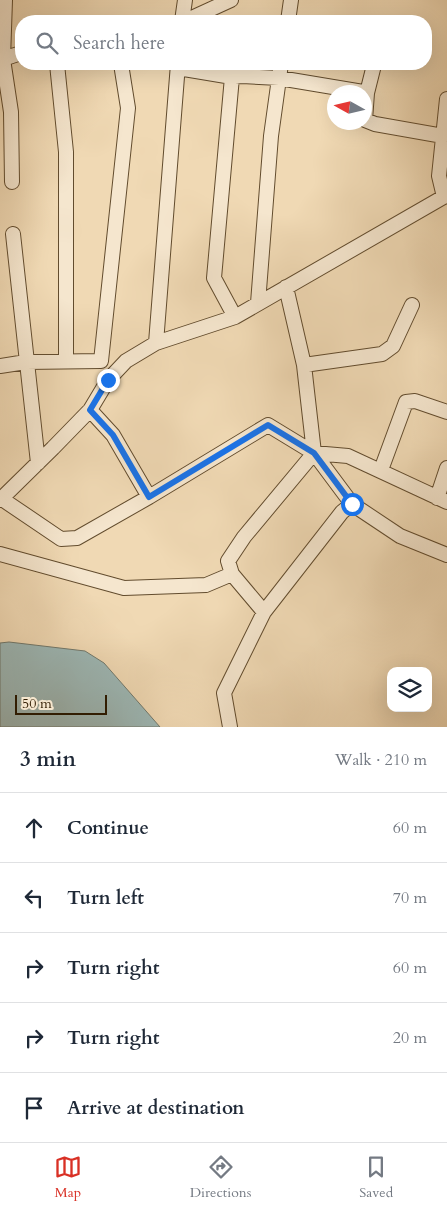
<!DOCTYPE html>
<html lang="en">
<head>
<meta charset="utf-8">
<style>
	:root { --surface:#fff; --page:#f6f6f7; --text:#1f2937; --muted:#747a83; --line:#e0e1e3; --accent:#d93025 }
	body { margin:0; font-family:Cardo,serif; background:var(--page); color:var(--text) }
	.controls { position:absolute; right:15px; bottom:15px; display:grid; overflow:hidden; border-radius:10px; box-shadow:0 5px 20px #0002 }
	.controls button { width:45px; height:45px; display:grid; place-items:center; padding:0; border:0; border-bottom:1px solid var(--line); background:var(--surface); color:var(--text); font:25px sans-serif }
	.compass { position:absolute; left:327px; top:85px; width:45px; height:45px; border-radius:50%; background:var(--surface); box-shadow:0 5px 20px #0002; rotate:278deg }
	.scale { position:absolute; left:15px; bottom:12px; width:92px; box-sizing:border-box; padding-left:5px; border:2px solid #321d02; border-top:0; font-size:14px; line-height:18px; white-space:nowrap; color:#321d02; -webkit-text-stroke:4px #f5e6ce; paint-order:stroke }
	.stop { position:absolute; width:15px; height:15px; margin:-11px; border:4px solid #1a73e8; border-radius:50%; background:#fff }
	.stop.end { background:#1a73e8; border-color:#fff; box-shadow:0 1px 5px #0008 }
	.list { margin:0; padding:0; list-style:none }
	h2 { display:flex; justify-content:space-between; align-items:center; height:65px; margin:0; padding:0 20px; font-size:21px }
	h2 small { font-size:16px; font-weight:400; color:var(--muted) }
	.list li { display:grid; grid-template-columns:32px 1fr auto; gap:15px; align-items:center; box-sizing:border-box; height:70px; padding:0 20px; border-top:1px solid var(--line) }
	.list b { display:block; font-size:19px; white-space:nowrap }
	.list em { font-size:16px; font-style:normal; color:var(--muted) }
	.icon { flex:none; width:28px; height:28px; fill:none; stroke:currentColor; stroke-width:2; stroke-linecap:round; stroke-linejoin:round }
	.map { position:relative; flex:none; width:447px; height:727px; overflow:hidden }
	.search { position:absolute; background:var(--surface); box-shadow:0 5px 20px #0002; left:15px; right:15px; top:15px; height:55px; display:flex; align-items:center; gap:12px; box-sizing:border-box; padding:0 18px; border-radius:20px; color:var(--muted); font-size:19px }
	.sheet { height:415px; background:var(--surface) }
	nav { display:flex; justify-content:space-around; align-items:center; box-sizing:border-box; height:70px; border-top:1px solid var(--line); background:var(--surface); font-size:14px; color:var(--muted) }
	nav a { display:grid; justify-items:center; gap:2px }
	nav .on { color:var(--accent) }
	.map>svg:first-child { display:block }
	.water { fill:#9db8b6; stroke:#727a6e }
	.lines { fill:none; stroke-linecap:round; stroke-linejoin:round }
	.minor-casing { stroke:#624c2e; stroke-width:16 }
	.minor { stroke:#f5e6ce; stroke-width:14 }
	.route { stroke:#1a73e8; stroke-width:6 }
</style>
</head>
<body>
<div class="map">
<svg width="447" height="727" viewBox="0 0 447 727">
	<rect width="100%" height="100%" fill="#f0d9b4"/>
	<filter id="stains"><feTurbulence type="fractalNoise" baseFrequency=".004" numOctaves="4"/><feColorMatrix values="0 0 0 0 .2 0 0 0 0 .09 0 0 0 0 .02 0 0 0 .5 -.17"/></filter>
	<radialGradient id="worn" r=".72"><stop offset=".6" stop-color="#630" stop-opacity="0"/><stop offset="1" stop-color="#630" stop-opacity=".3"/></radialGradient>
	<path class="water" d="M9 642 85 651 104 663 160 727H0V643Z"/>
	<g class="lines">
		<g class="minor-casing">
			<path id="minor" d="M5 0 3 59 11 112 12 182
				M182 21 185 0
				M185 21 231 0
				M288 21 291 0
				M0 60 21 53
				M57 64 66 152V361
				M374 65 367 93 365 120 375 124 443 136
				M178 68 232 77 242 76 279 78 363 92
				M232 77 214 278 235 317
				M444 197 439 176 447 99
				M13 234 38 463
				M258 303 271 136 281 64
				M156 343 178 64
				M304 365 382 354 393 346 412 305
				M0 366 26 362 101 361 128 108 121 64
				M90 410 113 435 149 497
				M314 453 348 456 447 502
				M381 470 406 402 415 401 447 412
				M437 498 447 468
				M2 499 61 539 77 538 149 497 268 425 314 453 352 504 400 536 447 555
				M0 500 53 448 90 410 108 380 126 361 156 343 235 317 447 195
				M0 554 124 588 206 585 232 574
				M264 612 232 574 228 561 244 537 314 453 304 365 286 287
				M230 727 224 693 264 612 342 512 352 504"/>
		</g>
		<use href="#minor" class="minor"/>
	</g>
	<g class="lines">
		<path class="route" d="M108 380 90 410 113 435 149 497 268 425 314 453 352 504"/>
	</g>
	<rect width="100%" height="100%" filter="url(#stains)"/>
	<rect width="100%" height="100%" fill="url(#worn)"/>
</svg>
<div class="controls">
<button><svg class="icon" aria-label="layers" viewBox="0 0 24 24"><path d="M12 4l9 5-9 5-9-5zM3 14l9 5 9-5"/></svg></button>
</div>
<svg class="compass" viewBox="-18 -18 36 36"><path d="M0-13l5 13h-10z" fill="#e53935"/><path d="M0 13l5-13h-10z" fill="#747a83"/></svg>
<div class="scale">50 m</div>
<div class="stop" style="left:352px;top:504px"></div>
<div class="stop end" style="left:108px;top:380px"></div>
<div class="search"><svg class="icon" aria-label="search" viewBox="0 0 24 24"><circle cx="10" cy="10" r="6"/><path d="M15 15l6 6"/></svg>Search here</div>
</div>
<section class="sheet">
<h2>3 min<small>Walk · 210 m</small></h2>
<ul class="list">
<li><svg class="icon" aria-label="ahead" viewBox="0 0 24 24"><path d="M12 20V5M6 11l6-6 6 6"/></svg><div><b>Continue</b></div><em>60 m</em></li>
<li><svg class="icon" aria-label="left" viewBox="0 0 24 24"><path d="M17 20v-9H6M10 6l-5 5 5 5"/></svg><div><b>Turn left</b></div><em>70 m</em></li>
<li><svg class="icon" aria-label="right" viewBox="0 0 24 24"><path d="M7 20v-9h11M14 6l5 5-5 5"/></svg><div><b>Turn right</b></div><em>60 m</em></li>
<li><svg class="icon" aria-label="right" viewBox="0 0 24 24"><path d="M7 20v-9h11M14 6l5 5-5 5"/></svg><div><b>Turn right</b></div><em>20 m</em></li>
<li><svg class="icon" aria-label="arrive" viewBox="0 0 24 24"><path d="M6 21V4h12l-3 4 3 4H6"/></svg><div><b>Arrive at destination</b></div></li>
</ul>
</section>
<nav>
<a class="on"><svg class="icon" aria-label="map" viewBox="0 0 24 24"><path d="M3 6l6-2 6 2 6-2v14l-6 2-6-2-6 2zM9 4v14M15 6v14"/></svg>Map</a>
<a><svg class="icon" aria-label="directions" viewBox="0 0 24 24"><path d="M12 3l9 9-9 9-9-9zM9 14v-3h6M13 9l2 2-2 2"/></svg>Directions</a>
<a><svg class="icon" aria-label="saved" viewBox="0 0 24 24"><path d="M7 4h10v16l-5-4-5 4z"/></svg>Saved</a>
</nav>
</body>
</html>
